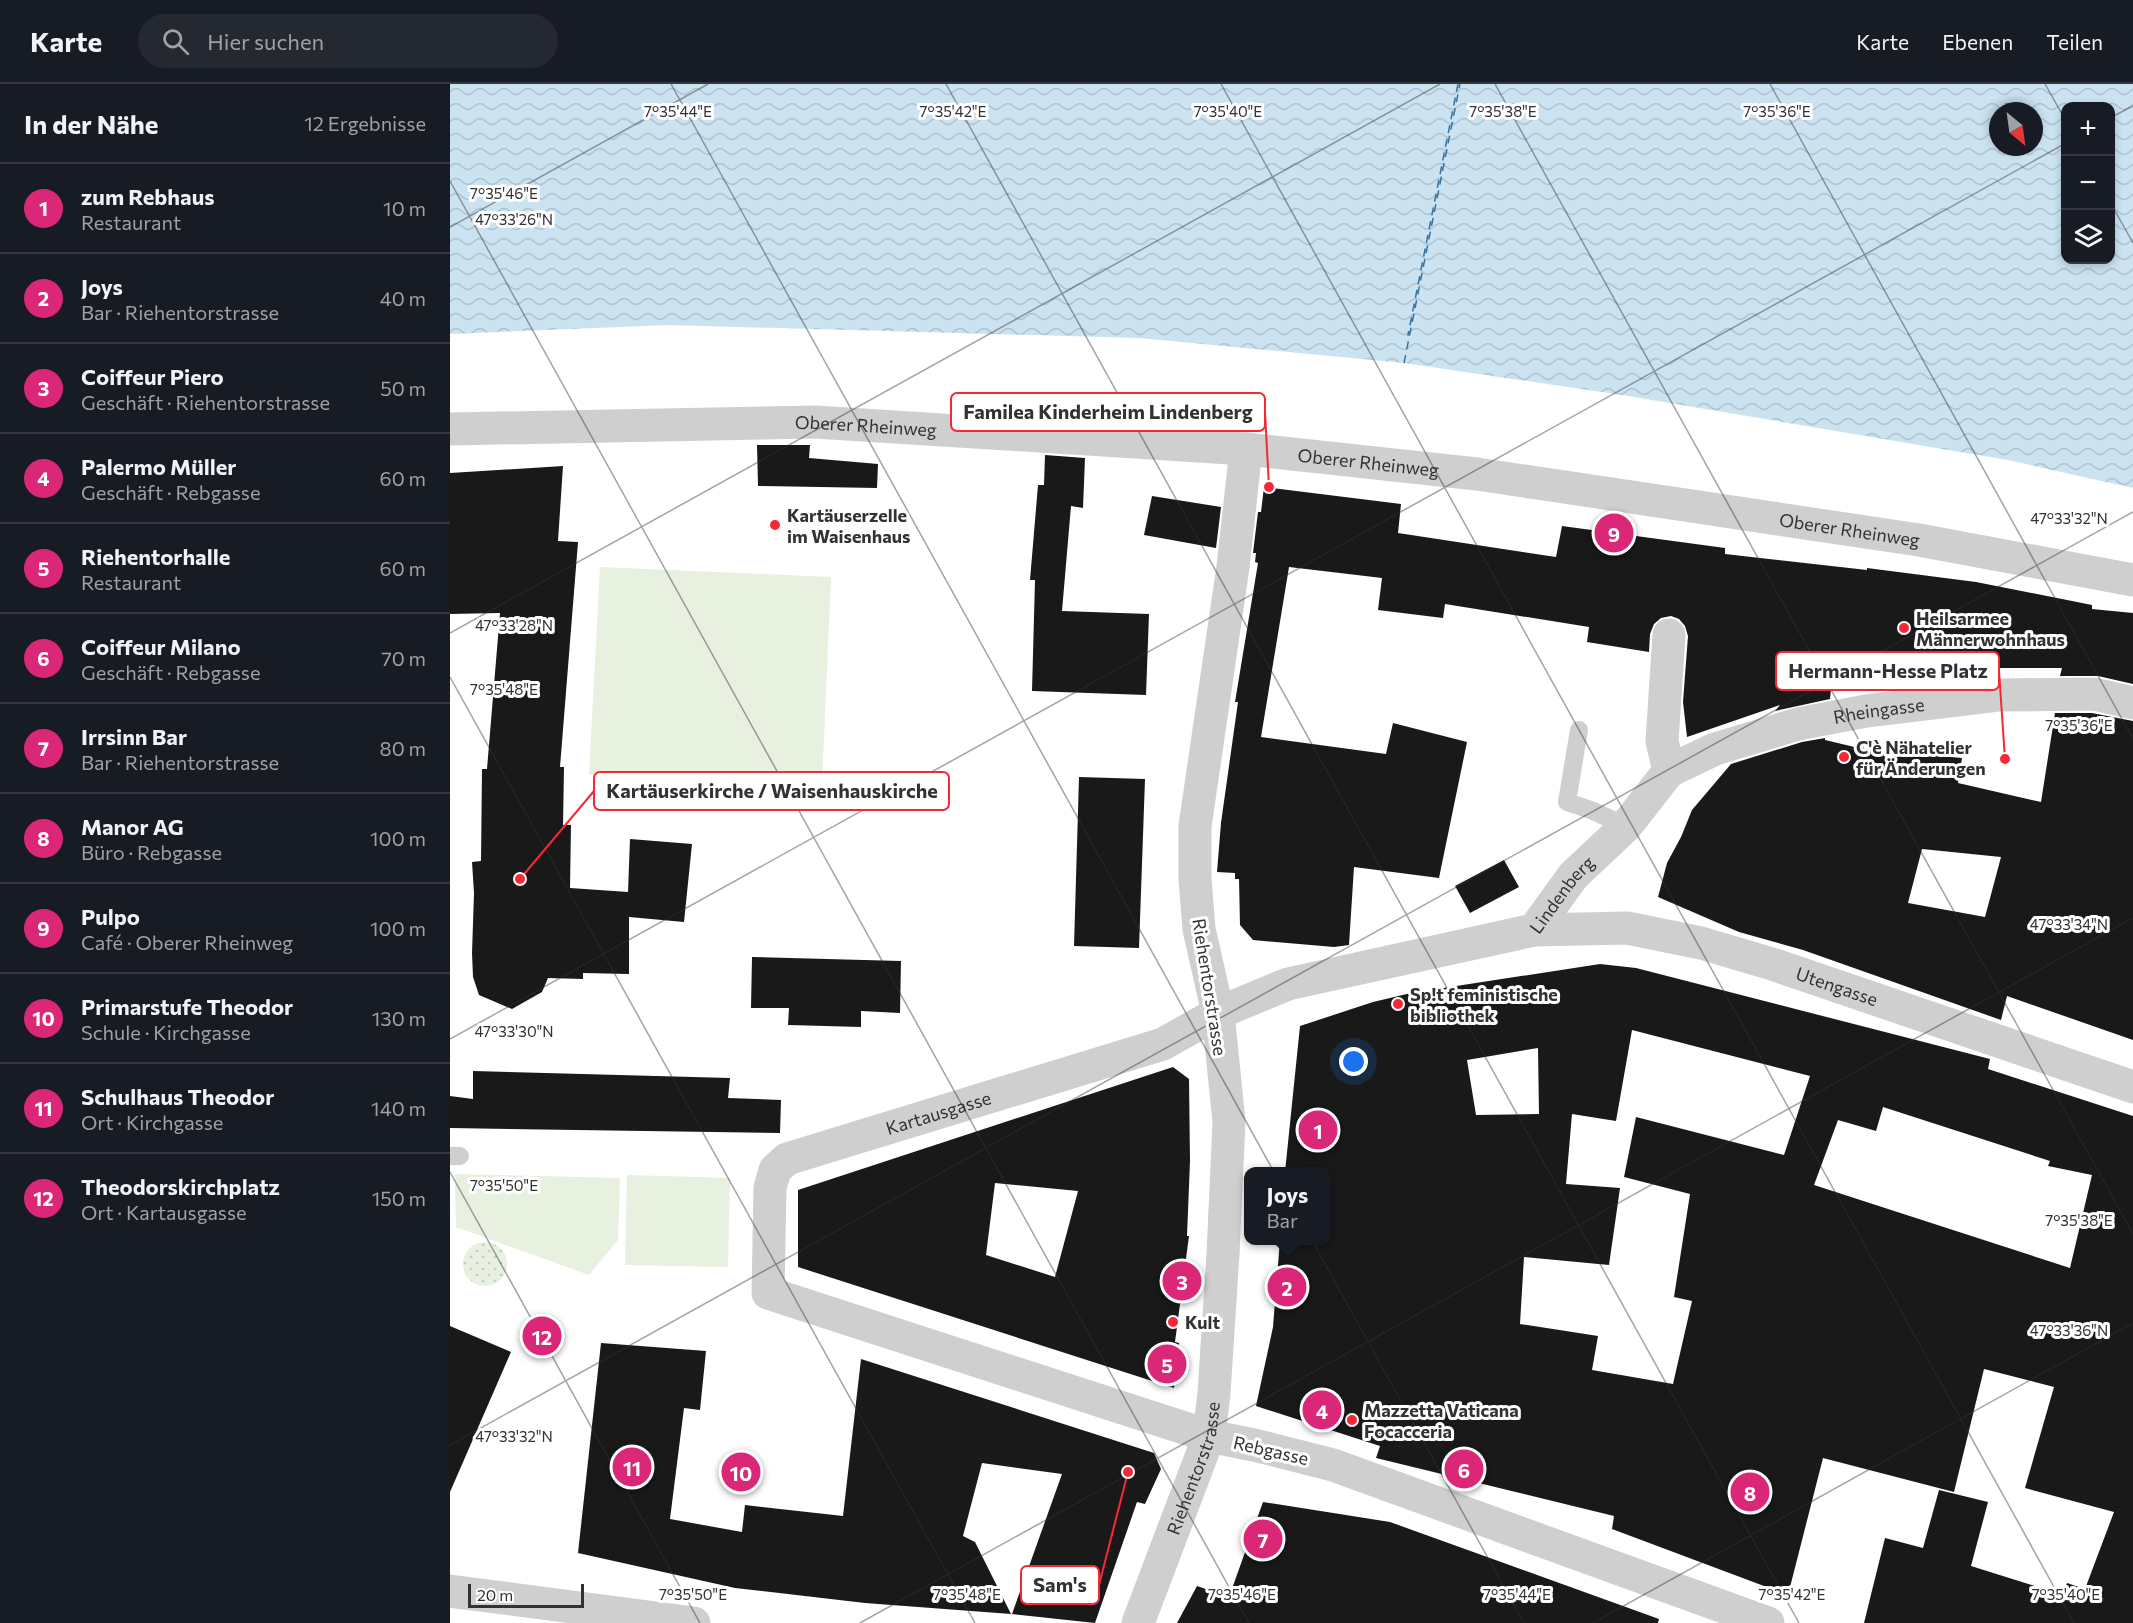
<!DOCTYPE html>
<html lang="de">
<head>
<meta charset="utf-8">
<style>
	:root { --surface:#171b24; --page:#242831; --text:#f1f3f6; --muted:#9ea1a6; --line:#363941; --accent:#db2777 }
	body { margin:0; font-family:Commissioner,sans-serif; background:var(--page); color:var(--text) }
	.controls { position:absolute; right:18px; top:18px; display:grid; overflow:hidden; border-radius:12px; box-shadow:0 3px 9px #0003 }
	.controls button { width:54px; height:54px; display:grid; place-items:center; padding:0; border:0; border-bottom:2px solid var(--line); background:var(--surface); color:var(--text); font:30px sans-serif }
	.compass { position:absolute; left:1539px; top:18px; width:54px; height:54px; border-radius:50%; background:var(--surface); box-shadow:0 3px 9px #0003; rotate:151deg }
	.scale { position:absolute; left:18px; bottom:15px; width:116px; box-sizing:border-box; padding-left:6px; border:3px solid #323232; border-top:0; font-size:16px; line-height:21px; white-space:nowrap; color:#323232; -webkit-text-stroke:4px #fff; paint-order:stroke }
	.you { position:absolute; left:904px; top:978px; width:21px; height:21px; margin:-15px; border:4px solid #fff; border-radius:50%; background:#1a73e8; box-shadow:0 0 0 9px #1a73e833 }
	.badge { display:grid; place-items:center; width:39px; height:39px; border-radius:50%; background:var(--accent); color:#fff; font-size:20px; font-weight:700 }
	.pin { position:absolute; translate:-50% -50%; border:3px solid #fff; box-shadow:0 2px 6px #0006 }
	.popup { position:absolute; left:794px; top:1083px; width:87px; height:78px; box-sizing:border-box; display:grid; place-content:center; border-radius:12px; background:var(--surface); filter:drop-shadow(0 2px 4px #0005); font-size:20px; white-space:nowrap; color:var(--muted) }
	.popup b { font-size:22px; color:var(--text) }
	.popup::after { content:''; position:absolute; left:50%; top:100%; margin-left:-12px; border:12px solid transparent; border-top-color:var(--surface) }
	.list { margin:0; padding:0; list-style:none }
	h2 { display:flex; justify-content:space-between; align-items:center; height:78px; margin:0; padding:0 24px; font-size:26px }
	h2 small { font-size:20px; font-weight:400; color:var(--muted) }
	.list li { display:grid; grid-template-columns:39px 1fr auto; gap:18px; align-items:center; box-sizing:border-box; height:90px; padding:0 24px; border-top:2px solid var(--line) }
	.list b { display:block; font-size:22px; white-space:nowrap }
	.list p { margin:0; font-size:20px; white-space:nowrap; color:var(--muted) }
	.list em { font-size:20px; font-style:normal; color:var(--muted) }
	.icon { flex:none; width:33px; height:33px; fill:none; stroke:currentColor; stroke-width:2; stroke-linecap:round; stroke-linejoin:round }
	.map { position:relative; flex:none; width:1683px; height:1539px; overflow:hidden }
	header { display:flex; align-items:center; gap:36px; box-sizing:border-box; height:84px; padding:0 30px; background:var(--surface); border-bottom:2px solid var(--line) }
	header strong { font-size:28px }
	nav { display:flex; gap:33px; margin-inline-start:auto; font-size:21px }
	.search { width:420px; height:54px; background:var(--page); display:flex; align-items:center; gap:15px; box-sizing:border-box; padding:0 21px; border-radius:33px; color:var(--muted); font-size:22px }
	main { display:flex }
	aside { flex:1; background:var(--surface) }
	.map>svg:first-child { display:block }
	.grass { fill:url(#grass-dots) }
	.green { fill:#e8f0e0 }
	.water { fill:url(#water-waves); fill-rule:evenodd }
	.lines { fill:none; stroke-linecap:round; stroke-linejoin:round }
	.ferry { stroke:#36749f; stroke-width:1.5; stroke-dasharray:8 6; stroke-linecap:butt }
	.building { fill:#191919; fill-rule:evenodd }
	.service { stroke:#cfcfcf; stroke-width:18 }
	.minor { stroke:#cfcfcf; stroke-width:33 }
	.ticks { fill:none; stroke:#323232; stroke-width:1.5; stroke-opacity:0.45 }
	.poi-dot { fill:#f62834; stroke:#fff; stroke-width:2 }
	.labels { text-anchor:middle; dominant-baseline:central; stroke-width:6; stroke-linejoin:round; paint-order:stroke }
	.street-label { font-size:18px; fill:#323232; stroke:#fff }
	.poi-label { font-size:18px; font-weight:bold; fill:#323232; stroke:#fff; text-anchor:start }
	.ticks-label { font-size:15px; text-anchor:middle; fill:#323232; stroke:#fff; stroke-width:6; stroke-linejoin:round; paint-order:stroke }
	.leader { fill:none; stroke:#f62834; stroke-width:2 }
	.callout-dot { fill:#f62834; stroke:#fff; stroke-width:2 }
	.callout { fill:#fff; stroke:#f62834; stroke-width:2 }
	.callout-label { font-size:20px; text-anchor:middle; font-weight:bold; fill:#323232 }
</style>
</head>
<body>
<header>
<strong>Karte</strong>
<div class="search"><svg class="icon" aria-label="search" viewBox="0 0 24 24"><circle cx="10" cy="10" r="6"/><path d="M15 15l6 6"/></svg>Hier suchen</div>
<nav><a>Karte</a><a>Ebenen</a><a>Teilen</a></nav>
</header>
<main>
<aside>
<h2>In der Nähe<small>12 Ergebnisse</small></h2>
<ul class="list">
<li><span class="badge">1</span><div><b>zum Rebhaus</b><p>Restaurant</p></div><em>10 m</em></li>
<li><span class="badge">2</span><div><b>Joys</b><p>Bar · Riehentorstrasse</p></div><em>40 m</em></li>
<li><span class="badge">3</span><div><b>Coiffeur Piero</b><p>Geschäft · Riehentorstrasse</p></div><em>50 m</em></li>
<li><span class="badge">4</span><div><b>Palermo Müller</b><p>Geschäft · Rebgasse</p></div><em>60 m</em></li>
<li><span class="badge">5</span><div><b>Riehentorhalle</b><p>Restaurant</p></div><em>60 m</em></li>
<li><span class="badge">6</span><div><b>Coiffeur Milano</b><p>Geschäft · Rebgasse</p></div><em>70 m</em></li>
<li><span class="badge">7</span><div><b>Irrsinn Bar</b><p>Bar · Riehentorstrasse</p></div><em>80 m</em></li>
<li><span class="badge">8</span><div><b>Manor AG</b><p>Büro · Rebgasse</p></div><em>100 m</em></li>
<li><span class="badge">9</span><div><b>Pulpo</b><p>Café · Oberer Rheinweg</p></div><em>100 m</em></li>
<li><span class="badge">10</span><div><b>Primarstufe Theodor</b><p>Schule · Kirchgasse</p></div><em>130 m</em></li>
<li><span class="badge">11</span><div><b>Schulhaus Theodor</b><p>Ort · Kirchgasse</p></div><em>140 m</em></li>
<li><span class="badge">12</span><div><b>Theodorskirchplatz</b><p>Ort · Kartausgasse</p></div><em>150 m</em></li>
</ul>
</aside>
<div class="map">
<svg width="1683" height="1539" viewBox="0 0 1683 1539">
	<defs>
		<pattern id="grass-dots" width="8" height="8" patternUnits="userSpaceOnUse" patternTransform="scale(1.5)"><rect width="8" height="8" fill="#e8f0e0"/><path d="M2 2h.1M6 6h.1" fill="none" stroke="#c7cec1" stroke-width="1.8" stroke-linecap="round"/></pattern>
		<pattern id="water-waves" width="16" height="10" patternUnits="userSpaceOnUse" patternTransform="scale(1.5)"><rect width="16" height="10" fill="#cbe2f1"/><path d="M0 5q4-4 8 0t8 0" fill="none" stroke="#afc2cf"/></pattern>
	</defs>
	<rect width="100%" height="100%" fill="#fff"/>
	<path class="grass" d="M13 1180a22 22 0 1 1 44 0a22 22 0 1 1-44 0Z"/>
	<path class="green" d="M150 483 381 493 372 701 139 691Z
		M5 1090 170 1094 168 1156 139 1191 6 1143Z
		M177 1091 280 1094 278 1183 175 1181Z"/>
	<path class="water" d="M0 0H1683V404L1558 376 1172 311 954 279 689 254 218 241 0 250ZM1616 22H1660V176H1616ZM1548 27H1584V63H1548Z"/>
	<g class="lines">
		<path class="ferry" d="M1008 0 958 251 1008 0
			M954 279 1010 0"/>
	</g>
	<path class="building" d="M307 361H360L359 374 428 380 427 404 308 402Z
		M595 371 635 374 633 424 621 422 612 527 699 530 696 611 582 607 585 496H580L588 401H594Z
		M113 382 108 457 128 458 110 683H114L113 741H121L120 804 178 808 180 755 242 760 234 838 179 833V890L133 889V895L98 894 92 908 62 925 29 911 23 893 22 869 24 809 22 778 31 777 32 685H37L50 529 0 530V389Z
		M814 403 951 420 948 449 1106 473 1112 442 1275 464V470L1417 486V484L1526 498 1642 521V525L1683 529V600L1648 592H1610L1612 584H1525L1524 588 1399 604 1381 605 1380 615 1325 627 1330 621 1237 653 1233 618 1238 552 1235 542 1229 535 1221 532 1211 534 1204 540 1200 550 1199 568 1137 558 1139 543 995 520 993 534 928 526 932 494 839 483 811 653 936 670 943 639 1017 658 989 794 904 783 899 861 884 863 803 856 790 841 789 795H785V789L767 788 771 739 788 618H785L808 479 805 478 806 469H803L808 428H811Z
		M702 412 771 423 766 464 694 451Z
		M1605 629H1642L1683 637V956L1557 912 1551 936 1353 866 1289 848 1208 813 1217 779 1231 753 1242 726 1281 680 1352 658 1375 654V656L1413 665 1512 674 1508 699 1591 718ZM1472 765 1551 773 1535 833 1458 819Z
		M629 693 695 695 689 864 624 862Z
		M1054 776 1069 803 1020 829 1005 802Z
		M302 873 451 877 450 929 411 927V943L338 941 339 924H301Z
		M1150 880 1186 884 1540 975 1538 985 1683 1032V1539H1414L1435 1454 1473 1464 1489 1406 1538 1418 1521 1482 1613 1511 1617 1499 1635 1505 1664 1428 1575 1404 1604 1303 1534 1285 1504 1408 1373 1374 1338 1511 1162 1445 1164 1432 926 1374 930 1362 806 1322 823 1243 830 1156H876V1088H835L850 942 923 918 961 909ZM1182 946 1360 992 1334 1071 1186 1033 1174 1093 1240 1110 1224 1213 1242 1217 1223 1300 1142 1286 1148 1252 1070 1240 1074 1173 1159 1181 1170 1104 1116 1100 1122 1030 1166 1037ZM1088 964 1089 1030 1026 1031 1017 976ZM1433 1023 1600 1077 1598 1082 1642 1091 1620 1184 1364 1101 1388 1036 1426 1047Z
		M723 983 739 995 740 1077 737 1152H739L725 1258 729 1259 724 1304 348 1183V1106ZM545 1099 628 1107 605 1193 536 1171Z
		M23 987 280 994 278 1014 331 1016 330 1049 0 1044V1012L23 1015Z
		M0 1242 61 1268 0 1408Z
		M151 1259 256 1267 250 1326 234 1324 220 1435 292 1448 295 1421 393 1432 411 1275 704 1369 711 1385 695 1420 687 1418 645 1539 562 1530 612 1390 532 1379 513 1452 525 1458 561 1530 415 1519 285 1504 128 1469Z
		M813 1418 940 1438 1209 1535 1208 1539H727L747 1502 779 1513Z"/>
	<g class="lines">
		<path class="service" d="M1129 646 1117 718 1141 726 1176 742
			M0 1072H10"/>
		<g class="minor">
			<path id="s1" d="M0 345 365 338 796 365 1027 390 1469 456 1683 496"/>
			<path d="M1219 551 1212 657 1219 687"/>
			<path id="s2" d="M1084 846 1123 792 1176 742 1219 687 1265 665 1348 640 1416 627 1548 611 1644 610 1683 619"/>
			<path d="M0 1507 244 1539"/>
			<path id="s3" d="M688 1539 759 1352 764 1309 773 1170 779 1038 768 929 749 845 745 795V742L783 483 796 365"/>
			<path id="s4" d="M1318 1539 883 1381 804 1361 759 1352 318 1209 320 1104 325 1086 337 1075 713 960 768 929 838 900 1084 846 1177 844 1251 859 1322 880 1683 1003"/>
		</g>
	</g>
	<path class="ticks" d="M221 0 1074 1539M496 0 1349 1539M771 0 1624 1539M1045 0 1683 1150M1320 0 1683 655M1595 0 1616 37M1660 34 1683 22M0 97 799 1539M1660 118 1683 159M0 143 258 0M0 549 990 0M0 593 525 1539M0 955 1616 59M0 1088 250 1539M0 1361 1683 428M410 1539 1683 834M1143 1539 1683 1239"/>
	<g class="poi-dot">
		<circle cx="325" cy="441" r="6"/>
		<circle cx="1454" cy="544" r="6"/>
		<circle cx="1394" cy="673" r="6"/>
		<circle cx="948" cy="920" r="6"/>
		<circle cx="723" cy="1238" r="6"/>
		<circle cx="902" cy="1336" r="6"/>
	</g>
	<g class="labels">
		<g class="street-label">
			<text stroke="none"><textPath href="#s1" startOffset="416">Oberer Rheinweg</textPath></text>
			<text stroke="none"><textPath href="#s1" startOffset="920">Oberer Rheinweg</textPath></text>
			<text stroke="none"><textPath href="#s1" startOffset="1406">Oberer Rheinweg</textPath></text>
			<text stroke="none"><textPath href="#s2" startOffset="429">Rheingasse</textPath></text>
			<text stroke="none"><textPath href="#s2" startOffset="45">Lindenberg</textPath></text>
			<text transform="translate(760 903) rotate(81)">Riehentorstrasse</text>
			<text stroke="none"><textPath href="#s4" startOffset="2289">Utengasse</textPath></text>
			<text stroke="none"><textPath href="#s4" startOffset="1352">Kartausgasse</textPath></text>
			<text transform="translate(821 1366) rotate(13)">Rebgasse</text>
			<text stroke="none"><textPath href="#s3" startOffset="165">Riehentorstrasse</textPath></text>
		</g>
		<g class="poi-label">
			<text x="337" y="431">Kartäuserzelle<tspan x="337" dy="21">im Waisenhaus</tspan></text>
			<text x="1466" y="534">Heilsarmee<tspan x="1466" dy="21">Männerwohnhaus</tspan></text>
			<text x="1406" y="663">C'è Nähatelier<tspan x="1406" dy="21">für Änderungen</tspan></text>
			<text x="960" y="910">Sp!t feministische<tspan x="960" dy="21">bibliothek</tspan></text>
			<text x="735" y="1238">Kult</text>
			<text x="914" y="1326">Mazzetta Vaticana<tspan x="914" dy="21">Focacceria</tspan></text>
		</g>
	</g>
	<g class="ticks-label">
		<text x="228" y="33">7°35'44"E</text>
		<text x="503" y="33">7°35'42"E</text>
		<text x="778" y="33">7°35'40"E</text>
		<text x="1053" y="33">7°35'38"E</text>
		<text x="1327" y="33">7°35'36"E</text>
		<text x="54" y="115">7°35'46"E</text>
		<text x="64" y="141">47°33'26"N</text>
		<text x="1619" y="440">47°33'32"N</text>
		<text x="64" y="547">47°33'28"N</text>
		<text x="54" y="611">7°35'48"E</text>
		<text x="1629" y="647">7°35'36"E</text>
		<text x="1619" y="846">47°33'34"N</text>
		<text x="64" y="953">47°33'30"N</text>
		<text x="54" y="1107">7°35'50"E</text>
		<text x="1629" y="1142">7°35'38"E</text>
		<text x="1619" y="1252">47°33'36"N</text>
		<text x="64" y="1358">47°33'32"N</text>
		<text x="243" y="1516">7°35'50"E</text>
		<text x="517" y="1516">7°35'48"E</text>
		<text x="792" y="1516">7°35'46"E</text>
		<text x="1067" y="1516">7°35'44"E</text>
		<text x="1342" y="1516">7°35'42"E</text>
		<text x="1616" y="1516">7°35'40"E</text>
	</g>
	<path class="leader" d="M819 403L815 328M1555 675L1549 587M70 795L144 707M678 1388L649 1501"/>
	<g class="callout-dot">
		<circle cx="819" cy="403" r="6"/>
		<circle cx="1555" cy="675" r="6"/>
		<circle cx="70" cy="795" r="6"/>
		<circle cx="678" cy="1388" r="6"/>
	</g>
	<g class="callout">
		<rect x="501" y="309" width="314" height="38" rx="6"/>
		<rect x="1326" y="568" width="223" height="38" rx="6"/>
		<rect x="144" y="688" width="355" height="38" rx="6"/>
		<rect x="571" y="1482" width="78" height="38" rx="6"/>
	</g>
	<g class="callout-label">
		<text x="658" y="335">Familea Kinderheim Lindenberg</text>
		<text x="1438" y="594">Hermann-Hesse Platz</text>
		<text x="322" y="714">Kartäuserkirche / Waisenhauskirche</text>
		<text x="610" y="1508">Sam's</text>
	</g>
</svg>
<div class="controls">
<button>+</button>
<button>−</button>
<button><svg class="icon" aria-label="layers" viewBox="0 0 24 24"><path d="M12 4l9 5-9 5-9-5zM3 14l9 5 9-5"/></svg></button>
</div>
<svg class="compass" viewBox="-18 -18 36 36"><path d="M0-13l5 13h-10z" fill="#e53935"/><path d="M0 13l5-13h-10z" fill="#9ea1a6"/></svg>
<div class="scale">20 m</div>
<div class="you"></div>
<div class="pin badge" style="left:868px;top:1046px">1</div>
<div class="pin badge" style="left:837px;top:1203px">2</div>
<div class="popup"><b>Joys</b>Bar</div>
<div class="pin badge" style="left:732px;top:1197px">3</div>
<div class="pin badge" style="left:872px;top:1326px">4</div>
<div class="pin badge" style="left:717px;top:1280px">5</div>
<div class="pin badge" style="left:1014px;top:1385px">6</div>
<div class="pin badge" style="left:813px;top:1455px">7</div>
<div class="pin badge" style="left:1300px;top:1408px">8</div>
<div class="pin badge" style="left:1164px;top:449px">9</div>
<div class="pin badge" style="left:291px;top:1388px">10</div>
<div class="pin badge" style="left:182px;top:1383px">11</div>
<div class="pin badge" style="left:92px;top:1252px">12</div>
</div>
</main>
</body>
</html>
